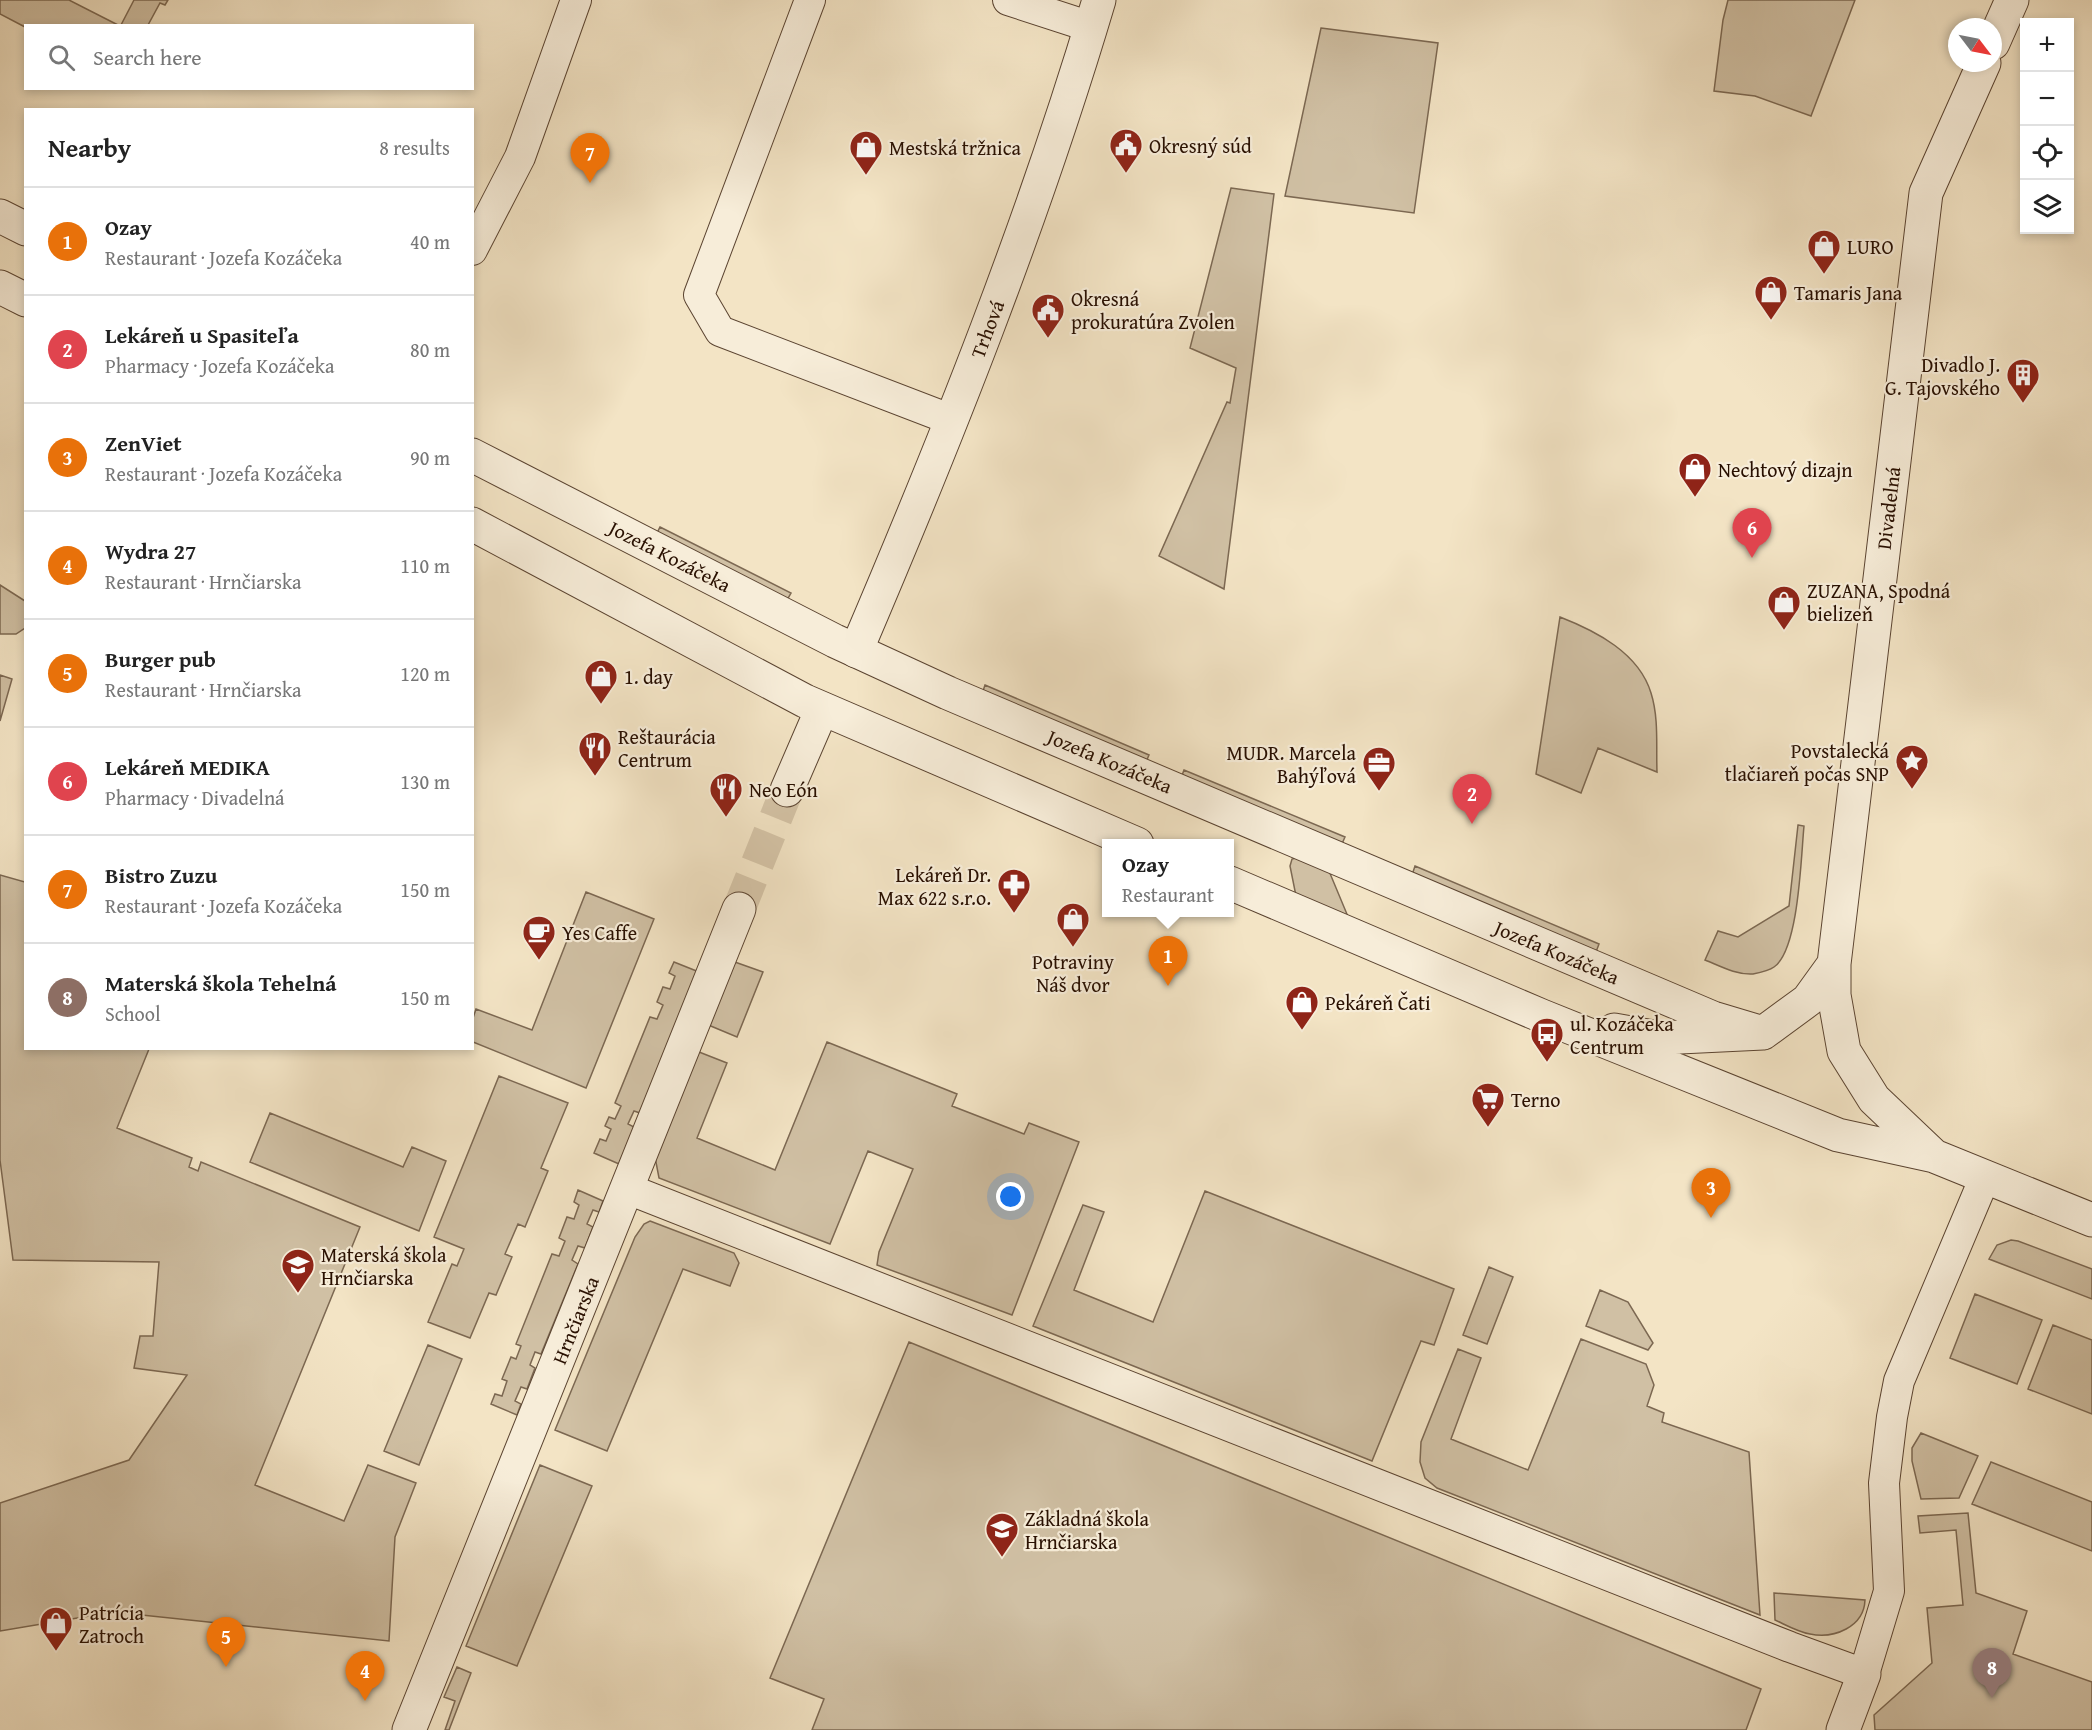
<!DOCTYPE html>
<html lang="en">
<head>
<meta charset="utf-8">
<style>
	:root { --surface:#fff; --page:#f6f6f6; --text:#222; --muted:#767676; --line:#e0e0e0; --accent:#8f2418 }
	body { margin:0; font-family:"Gentium Book Plus",serif; background:var(--page); color:var(--text) }
	.controls { position:absolute; right:18px; top:18px; display:grid; overflow:hidden; border-radius:0px; box-shadow:0 3px 9px #0003 }
	.controls button { width:54px; height:54px; display:grid; place-items:center; padding:0; border:0; border-bottom:2px solid var(--line); background:var(--surface); color:var(--text); font:30px sans-serif }
	.compass { position:absolute; left:1948px; top:18px; width:54px; height:54px; border-radius:50%; background:var(--surface); box-shadow:0 3px 9px #0003; rotate:122deg }
	.you { position:absolute; left:1011px; top:1197px; width:21px; height:21px; margin:-15px; border:4px solid #fff; border-radius:50%; background:#1a73e8; box-shadow:0 0 0 9px #1a73e833 }
	.badge { display:grid; place-items:center; width:39px; height:39px; border-radius:50%; background:var(--accent); color:#fff; font-size:20px; font-weight:700 }
	.pin { position:absolute; translate:-50% -50px; filter:drop-shadow(0 2px 3px #0008) }
	.pin::after { content:''; position:absolute; top:32px; width:21px; height:18px; background:inherit; clip-path:polygon(0 0,100% 0,50% 100%) }
	.popup { position:absolute; left:1102px; top:839px; width:132px; height:78px; box-sizing:border-box; display:grid; place-content:center; border-radius:0px; background:var(--surface); filter:drop-shadow(0 2px 4px #0005); font-size:20px; white-space:nowrap; color:var(--muted) }
	.popup b { font-size:22px; color:var(--text) }
	.popup::after { content:''; position:absolute; left:50%; top:100%; margin-left:-12px; border:12px solid transparent; border-top-color:var(--surface) }
	.list { margin:0; padding:0; list-style:none }
	h2 { display:flex; justify-content:space-between; align-items:center; height:78px; margin:0; padding:0 24px; font-size:26px }
	h2 small { font-size:20px; font-weight:400; color:var(--muted) }
	.list li { display:grid; grid-template-columns:39px 1fr auto; gap:18px; align-items:center; box-sizing:border-box; height:108px; padding:0 24px; border-top:2px solid var(--line) }
	.list b { display:block; font-size:22px; white-space:nowrap }
	.list p { margin:0; font-size:20px; white-space:nowrap; color:var(--muted) }
	.list em { font-size:20px; font-style:normal; color:var(--muted) }
	.icon { flex:none; width:33px; height:33px; fill:none; stroke:currentColor; stroke-width:2; stroke-linecap:round; stroke-linejoin:round }
	.map { position:relative; flex:none; width:2092px; height:1730px; overflow:hidden }
	.search { position:absolute; background:var(--surface); box-shadow:0 3px 9px #0003; left:24px; top:24px; width:450px; height:66px; display:flex; align-items:center; gap:15px; box-sizing:border-box; padding:0 21px; border-radius:0px; color:var(--muted); font-size:22px }
	.panel { position:absolute; background:var(--surface); box-shadow:0 3px 9px #0003; left:24px; top:108px; width:450px; height:942px; border-radius:0px }
	.map>svg:first-child { display:block }
	.green { fill:#d0c0a4; stroke:#7c6852; stroke-width:1.5 }
	.lines { fill:none; stroke-linecap:round; stroke-linejoin:round }
	.pedestrian-tunnel { stroke:#d5c4a7; stroke-width:33; stroke-dasharray:33 16; stroke-linecap:butt }
	.service-casing { stroke:#5b4431; stroke-width:32 }
	.pedestrian-casing { stroke:#5b4431; stroke-width:35 }
	.minor-casing { stroke:#5b4431; stroke-width:35 }
	.service { stroke:#f7edd9; stroke-width:30 }
	.pedestrian { stroke:#f7edd9; stroke-width:33 }
	.minor { stroke:#f7edd9; stroke-width:33 }
	.labels { text-anchor:middle; dominant-baseline:central; stroke-width:4.5; stroke-linejoin:round; paint-order:stroke }
	.poi-label { font-size:20px; fill:#280f00; stroke:#f7edd9; text-anchor:start }
	.street-label { font-size:20px; fill:#280f00; stroke:#f7edd9 }
</style>
</head>
<body>
<div class="map">
<svg width="2092" height="1730" viewBox="0 0 2092 1730">
	<rect width="100%" height="100%" fill="#f3e4c5"/>
	<filter id="stains"><feTurbulence type="fractalNoise" baseFrequency=".00333" numOctaves="4"/><feColorMatrix values="0 0 0 0 .2 0 0 0 0 .09 0 0 0 0 .02 0 0 0 .5 -.17"/></filter>
	<radialGradient id="worn" r=".72"><stop offset=".6" stop-color="#630" stop-opacity="0"/><stop offset="1" stop-color="#630" stop-opacity=".3"/></radialGradient>
	<path class="green" d="M0 0H69L118 25 26 26 25 27 0 14Z
		M134 0H168L165 5 160 3 148 25H121Z
		M1728 0H1855L1811 116 1755 96 1714 91 1723 20Z
		M1321 28 1438 43 1414 213 1285 196Z
		M1231 188 1274 194 1224 589 1159 556 1227 402 1230 403 1236 368 1190 348Z
		M660 527 791 593 787 600 657 533Z
		M0 585 25 601V628L16 634H0Z
		M1560 617C1596 631 1639 653 1651 693 1659 718 1656 747 1657 772L1598 748 1581 793 1536 774Z
		M0 675 12 679 0 721Z
		M985 685 1149 755 1146 762 982 694Z
		M1184 770 1345 837 1341 846 1181 778Z
		M1798 825 1804 826C1801 856 1799 950 1774 967 1770 970 1758 973 1753 974 1736 975 1720 966 1705 960L1718 931 1738 937 1789 906Z
		M1296 858 1329 871 1349 919 1296 896 1290 866 1292 859Z
		M1415 866 1599 944 1596 952 1412 875Z
		M0 875 25 882 26 1048 149 1049 117 1128 192 1158 189 1167 198 1171 201 1162 360 1227 255 1485 344 1521 368 1465 416 1483 395 1537 389 1641 113 1612 0 1631V1503L129 1460 187 1375 134 1368 140 1336H153L159 1262 13 1260 0 1160Z
		M586 892 654 919 586 1088 473 1042V1018L476 1009 532 1030Z
		M732 961 763 972 737 1037 706 1024Z
		M674 962 699 972 640 1113 634 1111 628 1124 634 1127 619 1164 594 1153 600 1139 606 1141 611 1129 605 1126 609 1117 615 1119 621 1106 615 1103 650 1017 657 1019 663 1005 657 1002 663 987 670 989 675 976 669 973Z
		M827 1042 957 1094 952 1106 1024 1134 1029 1123 1079 1142 1012 1315 877 1265 879 1252 913 1169 868 1151 830 1244 659 1178 655 1157 694 1050 727 1063 697 1138 775 1170Z
		M499 1076 568 1103 541 1168 548 1171 525 1227 518 1224 505 1254 512 1257 496 1295 489 1293 470 1338 428 1322 452 1264 457 1266 464 1249 434 1237Z
		M270 1113 403 1167 412 1147 446 1161 419 1231 250 1162Z
		M578 1190 603 1201 599 1212 593 1210 587 1224 593 1227 585 1248 578 1246 572 1260 578 1264 541 1354 535 1352 530 1365 535 1368 527 1389 521 1387 515 1401 521 1404 517 1415 491 1404 495 1394 502 1396 507 1381 502 1379 511 1357 516 1359 521 1346 516 1344 552 1254 559 1256 565 1241 559 1238 567 1217 574 1219 579 1205 574 1202Z
		M1205 1191 1454 1289 1434 1345 1421 1341 1372 1461 1033 1326 1083 1205 1104 1212 1074 1290 1153 1322Z
		M650 1221 734 1253 739 1263 730 1286 683 1269 607 1451 555 1430 635 1237 644 1224Z
		M2011 1240 2018 1241 2092 1269V1299L1989 1259 1997 1245Z
		M1489 1267 1513 1277 1487 1344 1463 1335Z
		M1600 1290 1628 1302 1653 1343 1648 1350 1586 1326Z
		M1975 1294 2042 1320 2017 1384 1950 1358Z
		M2053 1325 2092 1340V1414L2028 1389Z
		M1581 1339 1646 1364 1654 1385 1647 1406 1664 1413 1662 1422 1749 1452 1760 1615 1437 1488 1425 1478 1420 1462 1421 1442 1458 1349 1481 1358 1451 1439 1528 1470Z
		M909 1342 1761 1689 1746 1730H812L824 1699 770 1678Z
		M428 1345 462 1359 419 1465 384 1451Z
		M1921 1433 1978 1456 1959 1498 1921 1499 1912 1461V1448Z
		M1991 1462 2092 1502V1551L1972 1504Z
		M540 1465 592 1486 517 1666 466 1646Z
		M1968 1513 1976 1593 2027 1611 2013 1654 2092 1682V1730H1875L1874 1715 1932 1663 1927 1608 1963 1605 1956 1530 1920 1533 1918 1516Z
		M1774 1593 1865 1600C1864 1627 1834 1639 1810 1634 1798 1632 1786 1625 1775 1620Z
		M457 1667 471 1673 449 1730H445L455 1701 444 1697Z"/>
	<g class="lines">
		<path class="pedestrian-tunnel" d="M739 909 787 790"/>
		<g class="service-casing">
			<path id="service" d="M810 0 699 295 720 331 952 420
				M1008 0 1091 27
				M472 250 520 157 576 0
				M628 1189 1790 1647 1864 1674 1889 1591 1884 1483 1892 1417 1899 1381 1985 1177"/>
		</g>
		<g class="pedestrian-casing">
			<path id="pedestrian" d="M856 651C947 438 1033 222 1099 0
				M787 790 822 709
				M409 1730 739 909
				M1843 1730 1864 1674"/>
		</g>
		<g class="minor-casing">
			<path id="minor" d="M1993 43 2012 0
				M0 216 26 229
				M0 287 26 300
				M472 455 835 641 948 693 1713 1018 1763 1033
				M472 524 805 701 1137 844
				M1230 883 1542 1016 1838 1135 1934 1156 2092 1220
				M1614 1030 1659 1038 1763 1033 1808 1000 1834 964
				M1934 1156 1874 1099 1844 1051 1834 995V964L1926 193 1984 63"/>
		</g>
		<use href="#service" class="service"/>
		<use href="#pedestrian" class="pedestrian"/>
		<use href="#minor" class="minor"/>
	</g>
	<defs>
		<g id="civic-pin" transform="scale(1.725)"><path d="M0 17L-7.5 6A9.5 9.5 0 1 1 7.5 6Z" fill="#8f2418" stroke="#f7edd9"/><path d="M-.6-6.5H3V-4.5H.6V-3L4-1V1h2V6H-6V1h2V-1L-.6-3ZM-1.2 2.5V6h2.4V2.5Z" fill="#fff"/></g>
		<g id="shop-pin" transform="scale(1.725)"><path d="M0 17L-7.5 6A9.5 9.5 0 1 1 7.5 6Z" fill="#8f2418" stroke="#f7edd9"/><path d="M-5-2.5h2.3a2.7 3.5 0 0 1 5.4 0H5L5.5 6h-11ZM-1.5-2.5h3a1.5 2.3 0 0 0-3 0Z" fill="#fff"/></g>
		<g id="building-pin" transform="scale(1.725)"><path d="M0 17L-7.5 6A9.5 9.5 0 1 1 7.5 6Z" fill="#8f2418" stroke="#f7edd9"/><path d="M-4-6H4V6H1V3H-1V6H-4ZM-2.5-4.3h1.7v1.8h-1.7ZM.8-4.3h1.7v1.8H.8ZM-2.5-1h1.7V.8h-1.7ZM.8-1h1.7V.8H.8Z" fill="#fff"/></g>
		<g id="restaurant-pin" transform="scale(1.725)"><path d="M0 17L-7.5 6A9.5 9.5 0 1 1 7.5 6Z" fill="#8f2418" stroke="#f7edd9"/><path d="M-5-6h1v4h1v-4h1v4h1v-4h1v5L-1.5 .5V6h-2V.5L-5-1ZM5-6V6H3V1.5H1.5Q1.5-4 5-6Z" fill="#fff"/></g>
		<g id="sight-pin" transform="scale(1.725)"><path d="M0 17L-7.5 6A9.5 9.5 0 1 1 7.5 6Z" fill="#8f2418" stroke="#f7edd9"/><path d="M0-6L1.8-2.2L6-1.7L2.9 1.2L3.7 5.4L0 3.3L-3.7 5.4L-2.9 1.2L-6-1.7L-1.8-2.2Z" fill="#fff"/></g>
		<g id="office-pin" transform="scale(1.725)"><path d="M0 17L-7.5 6A9.5 9.5 0 1 1 7.5 6Z" fill="#8f2418" stroke="#f7edd9"/><path d="M-6-3h4V-5.5h4V-3h4V5H-6ZM-1-4.5V-3h2v-1.5ZM-6 0V1H6V0Z" fill="#fff"/></g>
		<g id="pharmacy-pin" transform="scale(1.725)"><path d="M0 17L-7.5 6A9.5 9.5 0 1 1 7.5 6Z" fill="#8f2418" stroke="#f7edd9"/><path d="M-2-6h4v4h4v4h-4v4h-4v-4h-4v-4h4Z" fill="#fff"/></g>
		<g id="cafe-pin" transform="scale(1.725)"><path d="M0 17L-7.5 6A9.5 9.5 0 1 1 7.5 6Z" fill="#8f2418" stroke="#f7edd9"/><path d="M-5.5-4.5H6V0H3Q3 3.5 0 3.5H-2.5Q-5.5 3.5-5.5 0ZM3-3.2v2h1.7v-2ZM-6 4.5H4V6H-6Z" fill="#fff"/></g>
		<g id="bus-pin" transform="scale(1.725)"><path d="M0 17L-7.5 6A9.5 9.5 0 1 1 7.5 6Z" fill="#8f2418" stroke="#f7edd9"/><path d="M-5-6H5V4H4V6H2V4H-2V6H-4V4H-5ZM-3.5-4V0h7V-4ZM-3.5 1.2v1.5H-2V1.2ZM2 1.2v1.5H3.5V1.2Z" fill="#fff"/></g>
		<g id="supermarket-pin" transform="scale(1.725)"><path d="M0 17L-7.5 6A9.5 9.5 0 1 1 7.5 6Z" fill="#8f2418" stroke="#f7edd9"/><path d="M-6-5.5h2.5l.6 2H6L4.5 2H-2.5L-4.4-4H-6ZM-1.5 3.2a1.3 1.3 0 1 0 .1 0ZM3 3.2a1.3 1.3 0 1 0 .1 0Z" fill="#fff"/></g>
		<g id="school-pin" transform="scale(1.725)"><path d="M0 17L-7.5 6A9.5 9.5 0 1 1 7.5 6Z" fill="#8f2418" stroke="#f7edd9"/><path d="M0-5L7-2L0 1L-7-2ZM-4 1L0 2.5L4 1V4Q0 6-4 4Z" fill="#fff"/></g>
	</defs>
	<g fill-rule="evenodd">
		<use href="#civic-pin" x="1126" y="145"/>
		<use href="#shop-pin" x="866" y="147"/>
		<use href="#shop-pin" x="1824" y="246"/>
		<use href="#shop-pin" x="1771" y="292"/>
		<use href="#civic-pin" x="1048" y="310"/>
		<use href="#building-pin" x="2023" y="375"/>
		<use href="#shop-pin" x="1695" y="469"/>
		<use href="#shop-pin" x="1784" y="602"/>
		<use href="#shop-pin" x="601" y="676"/>
		<use href="#restaurant-pin" x="595" y="748"/>
		<use href="#sight-pin" x="1912" y="761"/>
		<use href="#office-pin" x="1379" y="763"/>
		<use href="#restaurant-pin" x="726" y="789"/>
		<use href="#pharmacy-pin" x="1014" y="885"/>
		<use href="#shop-pin" x="1073" y="919"/>
		<use href="#cafe-pin" x="539" y="932"/>
		<use href="#shop-pin" x="1302" y="1002"/>
		<use href="#bus-pin" x="1547" y="1034"/>
		<use href="#supermarket-pin" x="1488" y="1099"/>
		<use href="#school-pin" x="298" y="1265"/>
		<use href="#school-pin" x="1002" y="1529"/>
		<use href="#shop-pin" x="56" y="1623"/>
	</g>
	<g class="labels">
		<g class="poi-label">
			<text x="1149" y="145">Okresný súd</text>
			<text x="889" y="147">Mestská tržnica</text>
			<text x="1847" y="246">LURO</text>
			<text x="1794" y="292">Tamaris Jana</text>
			<text x="1071" y="298">Okresná<tspan x="1071" dy="23">prokuratúra Zvolen</tspan></text>
			<text x="2000" y="364" text-anchor="end">Divadlo J.<tspan x="2000" dy="23">G. Tajovského</tspan></text>
			<text x="1718" y="469">Nechtový dizajn</text>
			<text x="1807" y="590">ZUZANA, Spodná<tspan x="1807" dy="23">bielizeň</tspan></text>
			<text x="624" y="676">1. day</text>
			<text x="618" y="736">Reštaurácia<tspan x="618" dy="23">Centrum</tspan></text>
			<text x="1889" y="750" text-anchor="end">Povstalecká<tspan x="1889" dy="23">tlačiareň počas SNP</tspan></text>
			<text x="1356" y="752" text-anchor="end">MUDR. Marcela<tspan x="1356" dy="23">Bahýľová</tspan></text>
			<text x="749" y="789">Neo Eón</text>
			<text x="991" y="874" text-anchor="end">Lekáreň Dr.<tspan x="991" dy="23">Max 622 s.r.o.</tspan></text>
			<text x="562" y="932">Yes Caffe</text>
			<text x="1073" y="961" text-anchor="middle">Potraviny<tspan x="1073" dy="23">Náš dvor</tspan></text>
			<text x="1325" y="1002">Pekáreň Čati</text>
			<text x="1570" y="1023">ul. Kozáčeka<tspan x="1570" dy="23">Centrum</tspan></text>
			<text x="1511" y="1099">Terno</text>
			<text x="321" y="1254">Materská škola<tspan x="321" dy="23">Hrnčiarska</tspan></text>
			<text x="1025" y="1518">Základná škola<tspan x="1025" dy="23">Hrnčiarska</tspan></text>
			<text x="79" y="1612">Patrícia<tspan x="79" dy="23">Zatroch</tspan></text>
		</g>
		<g class="street-label">
			<text transform="translate(987 329) rotate(-69)">Trhová</text>
			<text transform="translate(1888 508) rotate(-83)">Divadelná</text>
			<text transform="translate(670 556) rotate(27)">Jozefa Kozáčeka</text>
			<text transform="translate(1110 761) rotate(23)">Jozefa Kozáčeka</text>
			<text transform="translate(1557 952) rotate(23)">Jozefa Kozáčeka</text>
			<text transform="translate(575 1320) rotate(-68)">Hrnčiarska</text>
		</g>
	</g>
	<rect width="100%" height="100%" filter="url(#stains)"/>
	<rect width="100%" height="100%" fill="url(#worn)"/>
</svg>
<div class="controls">
<button>+</button>
<button>−</button>
<button><svg class="icon" aria-label="locate" viewBox="0 0 24 24"><circle cx="12" cy="12" r="6"/><path d="M12 2v4M12 18v4M2 12h4M18 12h4"/></svg></button>
<button><svg class="icon" aria-label="layers" viewBox="0 0 24 24"><path d="M12 4l9 5-9 5-9-5zM3 14l9 5 9-5"/></svg></button>
</div>
<svg class="compass" viewBox="-18 -18 36 36"><path d="M0-13l5 13h-10z" fill="#e53935"/><path d="M0 13l5-13h-10z" fill="#767676"/></svg>
<div class="you"></div>
<div class="pin badge" style="left:1168px;top:986px;background:#e8710a">1</div>
<div class="popup"><b>Ozay</b>Restaurant</div>
<div class="pin badge" style="left:1472px;top:824px;background:#e0444e">2</div>
<div class="pin badge" style="left:1711px;top:1218px;background:#e8710a">3</div>
<div class="pin badge" style="left:365px;top:1701px;background:#e8710a">4</div>
<div class="pin badge" style="left:226px;top:1667px;background:#e8710a">5</div>
<div class="pin badge" style="left:1752px;top:558px;background:#e0444e">6</div>
<div class="pin badge" style="left:590px;top:183px;background:#e8710a">7</div>
<div class="pin badge" style="left:1992px;top:1698px;background:#8d6e63">8</div>
<div class="search"><svg class="icon" aria-label="search" viewBox="0 0 24 24"><circle cx="10" cy="10" r="6"/><path d="M15 15l6 6"/></svg>Search here</div>
<section class="panel">
<h2>Nearby<small>8 results</small></h2>
<ul class="list">
<li><span class="badge" style="background:#e8710a">1</span><div><b>Ozay</b><p>Restaurant · Jozefa Kozáčeka</p></div><em>40 m</em></li>
<li><span class="badge" style="background:#e0444e">2</span><div><b>Lekáreň u Spasiteľa</b><p>Pharmacy · Jozefa Kozáčeka</p></div><em>80 m</em></li>
<li><span class="badge" style="background:#e8710a">3</span><div><b>ZenViet</b><p>Restaurant · Jozefa Kozáčeka</p></div><em>90 m</em></li>
<li><span class="badge" style="background:#e8710a">4</span><div><b>Wydra 27</b><p>Restaurant · Hrnčiarska</p></div><em>110 m</em></li>
<li><span class="badge" style="background:#e8710a">5</span><div><b>Burger pub</b><p>Restaurant · Hrnčiarska</p></div><em>120 m</em></li>
<li><span class="badge" style="background:#e0444e">6</span><div><b>Lekáreň MEDIKA</b><p>Pharmacy · Divadelná</p></div><em>130 m</em></li>
<li><span class="badge" style="background:#e8710a">7</span><div><b>Bistro Zuzu</b><p>Restaurant · Jozefa Kozáčeka</p></div><em>150 m</em></li>
<li><span class="badge" style="background:#8d6e63">8</span><div><b>Materská škola Tehelná</b><p>School</p></div><em>150 m</em></li>
</ul>
</section>
</div>
</body>
</html>
